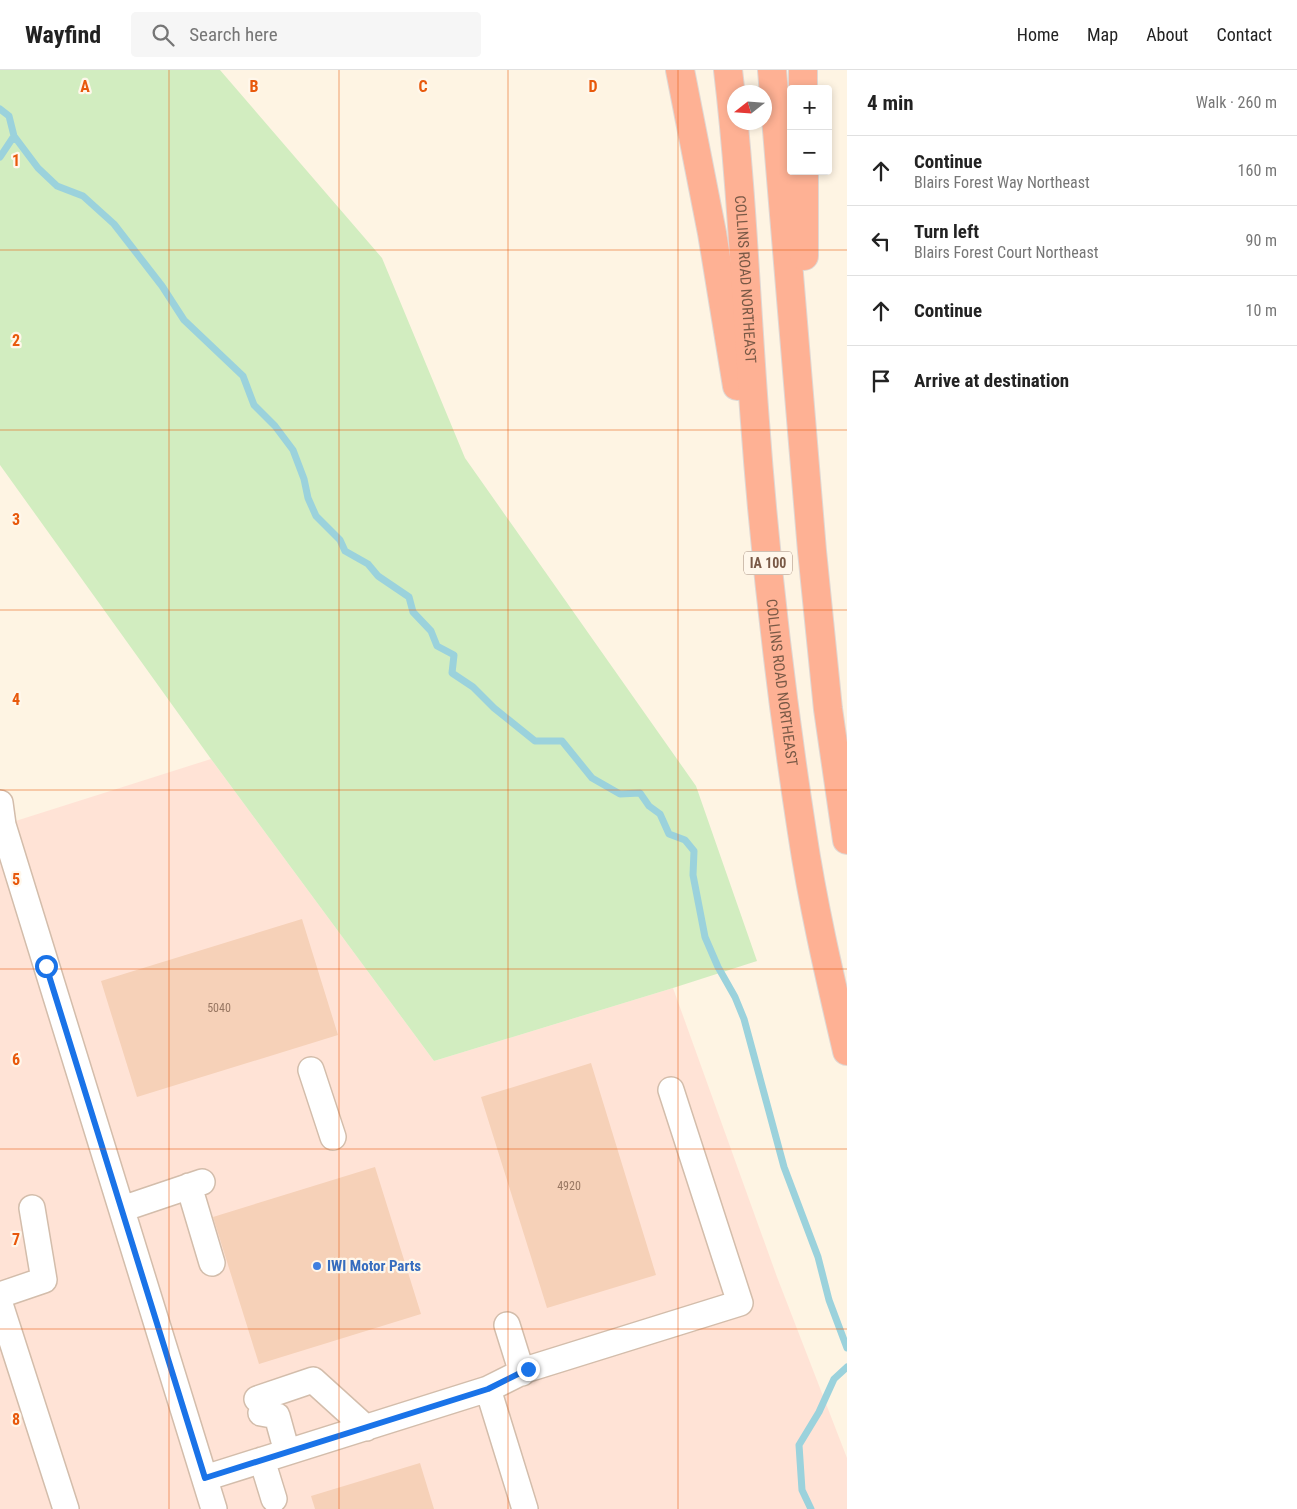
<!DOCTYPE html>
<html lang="en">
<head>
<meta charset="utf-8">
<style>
	:root { --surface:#fff; --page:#f6f6f6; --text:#222; --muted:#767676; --line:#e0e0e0 }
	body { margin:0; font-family:"Roboto Condensed",sans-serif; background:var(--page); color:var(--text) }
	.controls { position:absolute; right:15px; top:15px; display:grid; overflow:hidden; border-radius:5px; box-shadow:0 2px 8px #0003 }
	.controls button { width:45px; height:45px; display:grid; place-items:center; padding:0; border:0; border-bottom:1px solid var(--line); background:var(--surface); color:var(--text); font:25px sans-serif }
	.compass { position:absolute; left:727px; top:15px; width:45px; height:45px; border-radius:50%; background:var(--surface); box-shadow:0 2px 8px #0003; rotate:253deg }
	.stop { position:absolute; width:15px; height:15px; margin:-11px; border:4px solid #1a73e8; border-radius:50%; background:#fff }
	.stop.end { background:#1a73e8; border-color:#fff; box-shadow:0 1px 5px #0008 }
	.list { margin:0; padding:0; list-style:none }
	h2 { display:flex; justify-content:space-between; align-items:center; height:65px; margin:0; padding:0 20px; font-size:21px }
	h2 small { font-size:16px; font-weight:400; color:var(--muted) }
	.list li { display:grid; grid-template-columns:32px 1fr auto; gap:15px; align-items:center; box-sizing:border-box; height:70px; padding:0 20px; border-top:1px solid var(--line) }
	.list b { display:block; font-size:19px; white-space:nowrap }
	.list p { margin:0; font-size:16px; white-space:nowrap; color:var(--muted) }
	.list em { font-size:16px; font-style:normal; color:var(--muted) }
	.icon { flex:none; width:28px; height:28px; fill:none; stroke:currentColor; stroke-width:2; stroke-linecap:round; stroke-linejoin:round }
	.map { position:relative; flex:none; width:847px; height:1439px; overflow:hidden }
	header { display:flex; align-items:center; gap:30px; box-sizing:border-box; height:70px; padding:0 25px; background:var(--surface); border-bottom:1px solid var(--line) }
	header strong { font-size:24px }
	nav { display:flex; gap:28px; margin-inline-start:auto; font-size:18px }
	.search { width:350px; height:45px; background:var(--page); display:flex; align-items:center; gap:12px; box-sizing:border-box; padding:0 18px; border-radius:5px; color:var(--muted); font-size:19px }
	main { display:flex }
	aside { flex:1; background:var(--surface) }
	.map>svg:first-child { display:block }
	.commercial { fill:#ffe3d6 }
	.green { fill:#d2edc0 }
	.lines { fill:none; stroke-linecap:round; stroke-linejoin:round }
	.stream { stroke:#9bd2dc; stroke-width:7 }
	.building { fill:#f6d1b8 }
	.minor-casing { stroke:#d3bdab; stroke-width:28 }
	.highway-casing { stroke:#dfd7d3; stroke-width:30 }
	.minor { stroke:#fff; stroke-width:25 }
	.highway { stroke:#feb194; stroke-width:28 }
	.route { stroke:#1a73e8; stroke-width:6 }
	.grid { fill:none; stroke:#e8590c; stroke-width:1; stroke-opacity:0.55 }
	.shop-dot { fill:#3f7fe0; stroke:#fff7eb; stroke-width:2 }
	.labels { text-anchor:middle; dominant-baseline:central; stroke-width:4.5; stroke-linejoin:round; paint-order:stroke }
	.number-label { font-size:12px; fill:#987762 }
	.shield { fill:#fff7eb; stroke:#a18878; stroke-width:1 }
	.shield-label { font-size:14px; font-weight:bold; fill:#795946 }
	.street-label { font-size:15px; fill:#795946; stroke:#fff7eb }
	.shop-label { font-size:15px; font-weight:bold; fill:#366cbe; stroke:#fff7eb; text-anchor:start }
	.grid-label { font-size:16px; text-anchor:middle; font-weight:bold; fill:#e8590c; stroke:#fff7eb; stroke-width:4.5; stroke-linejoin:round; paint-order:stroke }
</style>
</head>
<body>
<header>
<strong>Wayfind</strong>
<div class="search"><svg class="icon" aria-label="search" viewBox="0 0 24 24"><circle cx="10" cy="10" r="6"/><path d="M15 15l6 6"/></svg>Search here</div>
<nav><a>Home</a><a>Map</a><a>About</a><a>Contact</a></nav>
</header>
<main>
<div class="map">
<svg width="847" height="1439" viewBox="0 0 847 1439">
	<rect width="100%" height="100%" fill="#fef4e3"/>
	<path class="commercial" d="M211 689 434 991 673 918 777 1207 847 1388V1439H0V733L3 755Z"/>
	<path class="green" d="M0 0H220L382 188 465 388 696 716 757 891 673 918 434 991 211 689 0 395Z"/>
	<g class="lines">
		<path class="stream" d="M0 39 9 46 14 66 0 87
			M14 66 38 98 57 116 83 126 114 154 162 216 184 250 243 306 254 335 275 356 293 380 304 409 308 428 316 446 340 470 345 481 368 494 378 506 409 527 413 542 431 561 437 576 454 585 452 603 473 617 494 638 535 671H562L592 708 620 724 640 723 649 736 660 744 669 764 685 770 694 781 693 805 705 867 718 897 735 927 744 949 784 1097 818 1187 829 1230 847 1278
			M811 1439 802 1420 799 1375 819 1342 834 1309 847 1297"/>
	</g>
	<path class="building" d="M302 849 338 965 137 1027 101 911Z
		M591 993 656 1205 547 1238 481 1027Z
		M375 1097 421 1244 259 1294 213 1147Z
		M420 1393 434 1439H315L311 1426Z"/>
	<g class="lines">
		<g class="minor-casing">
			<path id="minor" d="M0 733 3 755 214 1439
				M311 1000 333 1067
				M189 1116 212 1193
				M122 1139 202 1112
				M0 1225 44 1210 32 1138
				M0 1234 66 1439
				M507 1255 522 1303
				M488 1319 525 1439
				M257 1329 313 1310 366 1358
				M261 1343 277 1346 287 1382
				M262 1390 274 1429
				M205 1408 488 1319 528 1299 740 1233 671 1020"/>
		</g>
		<g class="highway-casing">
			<g id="highway">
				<path d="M680 0 712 163 737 316"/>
				<path id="s1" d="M728 0C742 117 746 235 755 352 765 489 781 626 802 762 813 836 830 908 847 981"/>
				<path d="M772 0 812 481 828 639 847 770"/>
				<path d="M803 0V19"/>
				<path d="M804 186V101"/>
			</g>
		</g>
		<use href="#minor" class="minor"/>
		<use href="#highway" class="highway"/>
	</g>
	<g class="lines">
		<path class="route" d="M46 896 205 1408 488 1319 528 1299"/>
	</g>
	<path class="grid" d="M169 0V1439M339 0V1439M508 0V1439M678 0V1439M0 180H847M0 360H847M0 540H847M0 720H847M0 899H847M0 1079H847M0 1259H847"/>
	<circle class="shop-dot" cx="317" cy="1196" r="5"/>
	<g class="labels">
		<g class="number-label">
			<text x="219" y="938">5040</text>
			<text x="569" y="1116">4920</text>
		</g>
		<rect class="shield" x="744" y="481.5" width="48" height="23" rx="4"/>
		<g class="shield-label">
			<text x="768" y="493">IA 100</text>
		</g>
		<g class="street-label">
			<text stroke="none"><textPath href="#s1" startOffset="210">COLLINS ROAD NORTHEAST</textPath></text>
			<text stroke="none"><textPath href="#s1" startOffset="615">COLLINS ROAD NORTHEAST</textPath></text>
		</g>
		<g class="shop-label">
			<text x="327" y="1196">IWI Motor Parts</text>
		</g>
	</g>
	<g class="grid-label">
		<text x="85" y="22">A</text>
		<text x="254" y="22">B</text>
		<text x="423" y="22">C</text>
		<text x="593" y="22">D</text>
		<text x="16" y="96">1</text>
		<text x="16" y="276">2</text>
		<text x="16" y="455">3</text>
		<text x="16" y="635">4</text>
		<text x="16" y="815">5</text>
		<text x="16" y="995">6</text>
		<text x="16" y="1175">7</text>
		<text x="16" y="1355">8</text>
	</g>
</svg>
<div class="controls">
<button>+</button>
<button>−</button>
</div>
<svg class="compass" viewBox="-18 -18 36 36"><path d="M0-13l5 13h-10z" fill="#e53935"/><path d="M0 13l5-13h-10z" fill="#767676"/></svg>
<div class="stop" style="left:46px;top:896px"></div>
<div class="stop end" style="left:528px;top:1299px"></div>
</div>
<aside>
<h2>4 min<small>Walk · 260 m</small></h2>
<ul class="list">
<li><svg class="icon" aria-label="ahead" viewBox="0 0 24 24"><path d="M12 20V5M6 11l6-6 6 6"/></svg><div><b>Continue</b><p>Blairs Forest Way Northeast</p></div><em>160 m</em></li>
<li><svg class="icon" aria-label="left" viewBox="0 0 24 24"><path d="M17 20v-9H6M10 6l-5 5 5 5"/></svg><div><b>Turn left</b><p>Blairs Forest Court Northeast</p></div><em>90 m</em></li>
<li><svg class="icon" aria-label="ahead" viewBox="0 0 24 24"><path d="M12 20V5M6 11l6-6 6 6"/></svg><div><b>Continue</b></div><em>10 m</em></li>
<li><svg class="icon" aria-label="arrive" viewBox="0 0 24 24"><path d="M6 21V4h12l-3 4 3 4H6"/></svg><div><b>Arrive at destination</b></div></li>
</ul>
</aside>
</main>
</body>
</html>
